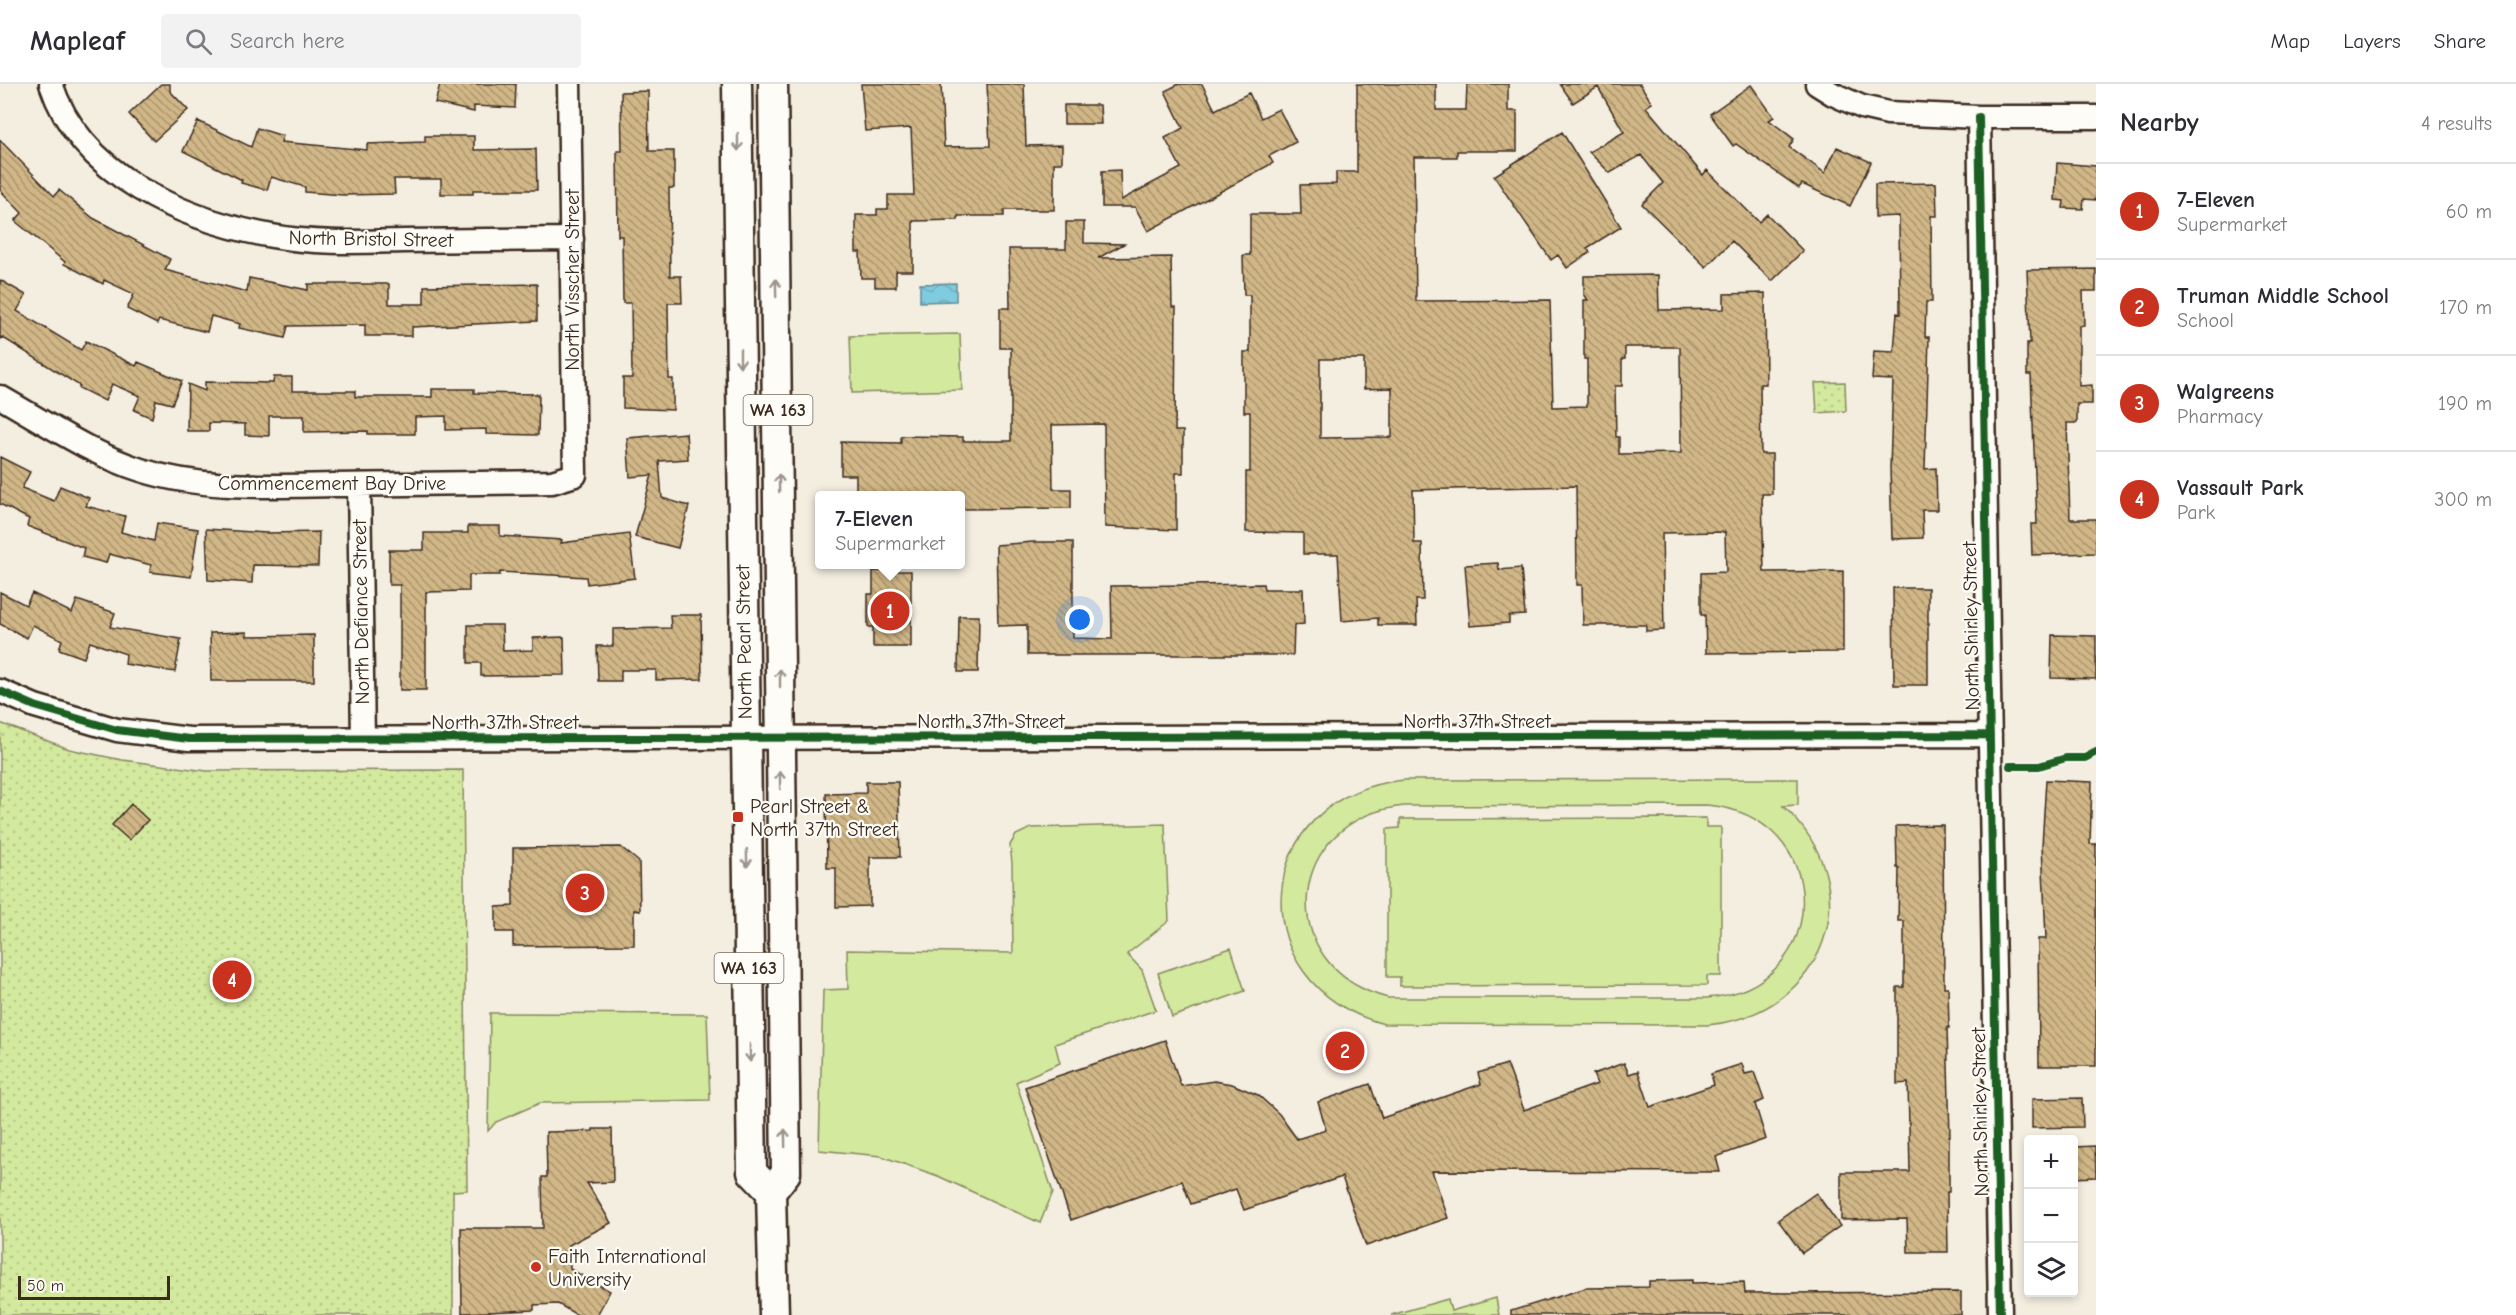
<!DOCTYPE html>
<html lang="en">
<head>
<meta charset="utf-8">
<style>
	:root { --surface:#fff; --page:#f2f2f3; --text:#2b2b33; --muted:#7c7c81; --line:#e1e1e2; --accent:#c8321e }
	body { margin:0; font-family:"Comic Neue",sans-serif; background:var(--page); color:var(--text) }
	.controls { position:absolute; right:18px; bottom:18px; display:grid; overflow:hidden; border-radius:6px; box-shadow:0 3px 9px #0003 }
	.controls button { width:54px; height:54px; display:grid; place-items:center; padding:0; border:0; border-bottom:2px solid var(--line); background:var(--surface); color:var(--text); font:30px sans-serif }
	.scale { position:absolute; left:18px; bottom:15px; width:152px; box-sizing:border-box; padding-left:6px; border:3px solid #3b2a1e; border-top:0; font-size:16px; line-height:21px; white-space:nowrap; color:#3b2a1e; -webkit-text-stroke:4px #fdfcf7; paint-order:stroke }
	.you { position:absolute; left:1080px; top:536px; width:21px; height:21px; margin:-15px; border:4px solid #fff; border-radius:50%; background:#1a73e8; box-shadow:0 0 0 9px #1a73e833 }
	.badge { display:grid; place-items:center; width:39px; height:39px; border-radius:50%; background:var(--accent); color:#fff; font-size:20px; font-weight:700 }
	.pin { position:absolute; translate:-50% -50%; border:3px solid #fff; box-shadow:0 2px 6px #0006 }
	.popup { position:absolute; left:815px; top:407px; width:150px; height:78px; box-sizing:border-box; display:grid; place-content:center; border-radius:6px; background:var(--surface); filter:drop-shadow(0 2px 4px #0005); font-size:20px; white-space:nowrap; color:var(--muted) }
	.popup b { font-size:22px; color:var(--text) }
	.popup::after { content:''; position:absolute; left:50%; top:100%; margin-left:-12px; border:12px solid transparent; border-top-color:var(--surface) }
	.list { margin:0; padding:0; list-style:none }
	h2 { display:flex; justify-content:space-between; align-items:center; height:78px; margin:0; padding:0 24px; font-size:26px }
	h2 small { font-size:20px; font-weight:400; color:var(--muted) }
	.list li { display:grid; grid-template-columns:39px 1fr auto; gap:18px; align-items:center; box-sizing:border-box; height:96px; padding:0 24px; border-top:2px solid var(--line) }
	.list b { display:block; font-size:22px; white-space:nowrap }
	.list p { margin:0; font-size:20px; white-space:nowrap; color:var(--muted) }
	.list em { font-size:20px; font-style:normal; color:var(--muted) }
	.icon { flex:none; width:33px; height:33px; fill:none; stroke:currentColor; stroke-width:2; stroke-linecap:round; stroke-linejoin:round }
	.map { position:relative; flex:none; width:2096px; height:1231px; overflow:hidden }
	header { display:flex; align-items:center; gap:36px; box-sizing:border-box; height:84px; padding:0 30px; background:var(--surface); border-bottom:2px solid var(--line) }
	header strong { font-size:28px }
	nav { display:flex; gap:33px; margin-inline-start:auto; font-size:21px }
	.search { width:420px; height:54px; background:var(--page); display:flex; align-items:center; gap:15px; box-sizing:border-box; padding:0 21px; border-radius:6px; color:var(--muted); font-size:22px }
	main { display:flex }
	aside { flex:1; background:var(--surface) }
	.map>svg:first-child { display:block }
	.green { fill:#d2e99e; stroke:#868a5e; stroke-width:1.5; fill-rule:evenodd }
	.park { fill:url(#park-dots); stroke:#868a5e; stroke-width:1.5 }
	.water { fill:url(#water-waves); stroke:#648b92; stroke-width:1.5 }
	.building { fill:url(#building-back-hatch); stroke:#3b2a1e; stroke-width:1.5; fill-rule:evenodd }
	.lines { fill:none; stroke-linecap:round; stroke-linejoin:round }
	.minor-casing { stroke:#3b2a1e; stroke-width:27 }
	.major-casing { stroke:#3b2a1e; stroke-width:33 }
	.minor { stroke:#fdfcf7; stroke-width:22 }
	.major { stroke:#fdfcf7; stroke-width:28 }
	.cycleway-casing { stroke:#fdfcf7; stroke-width:11 }
	.cycleway { stroke:#1b5e20; stroke-width:8 }
	.oneway { stroke:#9c938a }
	.poi-dot { fill:#c8321e; stroke:#fdfcf7; stroke-width:2 }
	.labels { text-anchor:middle; dominant-baseline:central; stroke-width:4.5; stroke-linejoin:round; paint-order:stroke }
	.shield { fill:#fdfcf7; stroke:#75695f; stroke-width:1.5 }
	.shield-label { font-size:18px; font-weight:bold; fill:#3b2a1e }
	.street-label { font-size:20px; fill:#3b2a1e; stroke:#fdfcf7 }
	.poi-label { font-size:20px; fill:#3b2a1e; stroke:#fdfcf7; text-anchor:start }
</style>
</head>
<body>
<header>
<strong>Mapleaf</strong>
<div class="search"><svg class="icon" aria-label="search" viewBox="0 0 24 24"><circle cx="10" cy="10" r="6"/><path d="M15 15l6 6"/></svg>Search here</div>
<nav><a>Map</a><a>Layers</a><a>Share</a></nav>
</header>
<main>
<div class="map">
<svg width="2096" height="1231" viewBox="0 0 2096 1231">
	<defs>
		<pattern id="park-dots" width="8" height="8" patternUnits="userSpaceOnUse" patternTransform="scale(1.5)"><rect width="8" height="8" fill="#d2e99e"/><path d="M2 2h.1M6 6h.1" fill="none" stroke="#b5c888" stroke-width="1.8" stroke-linecap="round"/></pattern>
		<pattern id="water-waves" width="16" height="10" patternUnits="userSpaceOnUse" patternTransform="scale(1.5)"><rect width="16" height="10" fill="#7fcbdf"/><path d="M0 5q4-4 8 0t8 0" fill="none" stroke="#6faebf"/></pattern>
		<pattern id="building-back-hatch" width="6" height="6" patternUnits="userSpaceOnUse" patternTransform="scale(1.5)"><rect width="6" height="6" fill="#d1b787"/><path d="M-1 5l2 2M0 0l6 6M5-1l2 2" fill="none" stroke="#ab956e"/></pattern>
	</defs>
	<rect width="100%" height="100%" fill="#f4eee1"/>
	<filter id="ink" filterUnits="userSpaceOnUse"><feTurbulence type="fractalNoise" baseFrequency=".0167" numOctaves="2"/><feDisplacementMap in="SourceGraphic" scale="12" xChannelSelector="R" yChannelSelector="G"/><feConvolveMatrix kernelMatrix="1 2 1 2 8 2 1 2 1" color-interpolation-filters="sRGB"/></filter>
	<g filter="url(#ink)">
		<path class="green" d="M960 250 962 306 852 309 850 252Z
			M1798 695V721L1783 722C1872 803 1826 930 1707 941L1384 940C1236 900 1252 710 1404 696ZM1706 721C1834 731 1835 904 1707 914H1388C1272 884 1284 734 1404 722Z
			M1706 734V743H1721V892H1707V901L1400 902V893H1387V745L1400 744V735Z
			M1165 740 1169 837 1127 870 1142 886 1156 926 1055 960 1060 979 1016 998 1053 1108 1040 1139 938 1092 881 1072 819 1066 823 906 848 905 847 866 1013 869 1012 779 1010 761 1016 751 1031 744Z
			M1231 864 1245 907 1172 933 1158 889Z
			M490 929 707 930 710 1016 540 1019 496 1038 488 1047Z
			M1496 1214 1499 1231H1391L1448 1215 1451 1227Z"/>
		<path class="park" d="M1845 298 1846 327 1817 329 1815 299Z
			M0 639 69 665 122 676 207 687 463 686 467 1106 453 1107V1231H0Z"/>
		<path class="water" d="M956 199V217L920 218V200Z"/>
		<path class="building" d="M161 0H170V7L188 26 154 57 129 30Z
			M440 0H516L515 24 474 22V28L435 19Z
			M861 0H941L944 63 990 62 987 0H1024L1026 62 1062 61V79H1054V126H1004V132H958V136L913 137V187H896V203H875V194H861L860 168H856V131H877V125H888V111H914L911 44 865 47Z
			M1179 0H1202L1215 26 1249 9 1261 34 1279 25 1296 58 1269 72 1273 79 1148 147 1135 123H1102V87L1120 86 1121 116 1181 84 1165 54 1183 44 1165 7Z
			M1357 0H1436V26H1466L1467 0H1508V27H1517V67H1457V73H1414L1416 217 1550 216 1553 323 1587 322V275H1584V216H1588L1584 210V192L1658 191 1659 226 1724 225V210L1765 209 1766 300H1760L1761 370H1772V410H1762L1764 488 1843 487V568L1706 569 1705 531H1701V489L1726 488 1725 448 1662 449 1664 546 1646 547V541H1583L1582 501H1577L1576 402 1413 406 1414 459H1422L1423 516H1416L1417 541H1378V534L1342 537 1338 470H1303V449L1246 448V388H1250V328H1244V268H1250V211H1244L1243 171H1250V130H1301L1300 101 1336 100V88H1357ZM1625 263H1680L1681 369 1619 370V353H1616L1615 302H1622V275H1625ZM1320 275H1364V305L1392 304V353L1320 354Z
			M1560 0H1640L1652 19 1646 23 1703 91 1707 86 1759 138 1767 130 1803 167 1772 197 1732 157 1706 183 1642 120 1663 99 1641 71 1610 89 1589 68 1624 48 1598 3 1573 19Z
			M1751 1 1774 33 1769 36 1794 55 1789 63 1825 89 1837 63 1871 78 1850 122 1802 100 1799 104 1736 60 1733 62 1710 30Z
			M648 7 649 67H674V104H669L670 192H681L682 219H668L669 295H673V326L623 324V294H632L631 219H623L622 152H618L617 67H622L621 8Z
			M1064 21H1100L1101 40H1064Z
			M198 37 251 63 257 44 283 52 281 58 367 66V60L425 58V52H474V66L536 65 537 106H473V110H441V95H394L395 110 343 111 305 108V103L271 93 267 106 241 99 242 96 183 67Z
			M1562 48 1621 143 1587 164 1590 168 1567 184 1558 171 1551 176 1494 92Z
			M0 56 54 112 59 106 93 134 170 175 165 186 247 208 249 194 308 206V200H389V220H424V202L537 200V237L412 243V252H365V241L288 242 285 254 239 244 240 240 211 232 207 248 159 236 157 240 127 225 134 210 104 196 103 200 64 180 65 178 15 137 22 129 0 106Z
			M2057 79 2096 82V116L2084 115 2083 125 2063 124 2064 117 2055 116Z
			M1936 99 1937 132H1931L1932 218H1926L1925 253H1929L1925 385 1936 384 1937 426H1922L1923 454 1892 455 1890 384 1893 296 1872 295 1874 267 1894 268 1897 229 1900 230 1899 132 1875 133V100Z
			M1066 138H1084V159L1124 160 1098 174 1171 173 1172 223H1176L1175 347H1183V389H1176V446L1105 443 1104 340 1052 341 1053 405H1071V424L960 425V411H856V391H841V358L901 359V352L963 353V357H1011V264H1000V224H1010L1009 165H1066Z
			M2096 185V207H2083L2084 241 2079 242V302L2092 301V320H2077V339H2067L2070 435H2096V469L2032 471 2031 440H2037L2031 291H2027V259H2030L2027 186Z
			M0 196 26 211 17 227 81 266 86 257 136 282 138 278 182 297 172 320 156 316 152 334 134 326 140 312 112 300 105 317 79 304 80 302 2 253 0 256Z
			M274 293H292V307H355V313H432V305H474V309L539 310 538 351 486 350V345L446 346V332L415 333V350H368V347L304 348V332H269V352L245 351V340L209 339V347H187L188 300 205 307V298L273 299Z
			M686 349 688 375 659 377 662 414 689 422 678 464 635 453 652 391 630 393 627 354Z
			M0 373 30 388 22 404 54 417 60 402 89 414 86 422 125 432 121 448 154 457 157 439 198 445 191 493 150 488 151 481 109 470 106 479 82 473 84 464 27 442 29 435 0 420Z
			M468 442H500V452L562 456 561 459 629 450 635 494 587 500 586 493 500 488V491H469V507L426 508V606H400V501H389V466H424V449H468Z
			M206 445 267 449 319 448 318 482 253 481 252 499 208 496Z
			M1033 458H1073V554L1112 555 1111 502 1263 500 1264 505H1303L1304 540 1294 541 1293 571H1027V541L998 542 996 461Z
			M1498 479 1499 486 1521 484 1525 531 1509 532V539L1470 542 1465 481Z
			M873 487H911V563H873V543H868V510H873Z
			M1893 504H1928V601H1894Z
			M0 508 26 521 32 509 72 529 77 516 115 529 110 543 181 555 175 588 125 580 126 570 90 558 84 574 59 565 62 556 33 541 27 554 0 540Z
			M670 531H701L702 595 656 596V586H621V597H598L597 562H613V545L671 544Z
			M959 532H979L978 588H958Z
			M468 541H502L503 567 533 566V554L564 553 565 591 481 592V579H468Z
			M247 548V552L314 551V597H211L210 549Z
			M2052 551 2096 552V595L2051 594Z
			M2046 696 2092 698 2090 760H2096V982H2039L2038 855H2046L2042 762Z
			M866 698H898L900 773H870V822L836 823V784H827L826 710 866 709Z
			M131 720 148 736 129 756 112 741Z
			M1943 741 1944 903H1948L1949 944H1947L1950 1052H1949V1108H1947L1948 1168H1908L1907 1135 1841 1136V1088H1910L1908 999 1897 1000V903H1904V837H1898L1899 784H1897L1896 742Z
			M621 763 639 778 640 827 634 826V861L513 862V848H496V823L513 822V764Z
			M1165 956 1181 1002 1214 997 1232 1000 1258 1011 1279 1030 1297 1055 1326 1046 1318 1018 1370 1000 1382 1034 1481 1000 1478 989 1507 980 1524 1026 1597 1000 1593 990 1624 979 1629 990 1638 987 1650 1023 1714 1001 1711 990 1742 980 1745 990 1754 988 1764 1016 1755 1020 1766 1055 1716 1073 1720 1088 1432 1087 1448 1134 1366 1162 1342 1093 1244 1126 1236 1105 1191 1120 1182 1097 1071 1136 1025 1003Z
			M2082 1014 2083 1043 2032 1044V1015Z
			M593 1045H612L613 1098 587 1099 611 1139 569 1161 570 1185 610 1207 597 1231H577L558 1220 534 1221V1226L462 1229 461 1144H543L542 1093H547L546 1048 593 1047Z
			M2095 1062 2096 1093 2073 1094V1063Z
			M1816 1109 1840 1142 1802 1169 1778 1136Z
			M1692 1196V1199L1744 1198 1745 1209 1961 1208V1231H1511V1227L1586 1204 1649 1203V1197Z"/>
		<g class="lines">
			<g class="minor-casing">
				<path id="minor" d="M51 0C81 92 183 136 272 152 315 160 360 158 404 157 460 156 516 156 572 155
					M1817 0 1833 10 1862 23 1888 29 1979 33H2096
					M1979 33 2000 1231
					M0 313C46 339 89 369 141 386 203 406 269 402 334 401 407 400 479 399 552 398L575 391 569 0
					M359 401 363 655
					M0 607 35 622 117 646 189 655 1990 651"/>
			</g>
			<g class="major-casing">
				<path id="major" d="M737 0 752 1088 771 1108
					M773 0 786 1089 771 1108 774 1231"/>
			</g>
			<use href="#minor" class="minor"/>
			<use href="#major" class="major"/>
			<g class="cycleway-casing">
				<path id="cycleway" d="M1979 33 2000 1231
					M0 607 35 622 117 646 189 655 1990 651
					M2010 682H2039L2066 674H2085L2096 668"/>
			</g>
			<use href="#cycleway" class="cycleway"/>
		</g>
		<defs><path id="oneway-shaft" d="M-6 0H5M1.5-3L5.5 0L1.5 3" fill="none" stroke-width="1.6" stroke-linecap="round" stroke-linejoin="round" transform="scale(1.5)"/></defs>
		<g class="oneway">
			<use href="#oneway-shaft" transform="translate(738 58) rotate(89)"/>
			<use href="#oneway-shaft" transform="translate(776 204) rotate(-91)"/>
			<use href="#oneway-shaft" transform="translate(740 274) rotate(90)"/>
			<use href="#oneway-shaft" transform="translate(779 399) rotate(-91)"/>
			<use href="#oneway-shaft" transform="translate(780 594) rotate(-90)"/>
			<use href="#oneway-shaft" transform="translate(780 696) rotate(-91)"/>
			<use href="#oneway-shaft" transform="translate(747 774) rotate(89)"/>
			<use href="#oneway-shaft" transform="translate(750 969) rotate(89)"/>
			<use href="#oneway-shaft" transform="translate(785 1054) rotate(-91)"/>
		</g>
	</g>
	<g class="poi-dot">
		<rect x="732" y="727" width="12" height="12" rx="3"/>
		<circle cx="536" cy="1183" r="6"/>
	</g>
	<g class="labels">
		<g class="shield">
			<rect x="743.5" y="311" width="69" height="30" rx="4.5"/>
			<rect x="714.5" y="869" width="69" height="30" rx="4.5"/>
		</g>
		<g class="shield-label">
			<text x="778" y="326">WA 163</text>
			<text x="749" y="884">WA 163</text>
		</g>
		<g class="street-label">
			<text transform="translate(371 155) rotate(1)">North Bristol Street</text>
			<text transform="translate(572 196) rotate(-90)">North Visscher Street</text>
			<text x="332" y="399">Commencement Bay Drive</text>
			<text transform="translate(361 528) rotate(-91)">North Defiance Street</text>
			<text transform="translate(1971 542) rotate(-91)">North Shirley Street</text>
			<text transform="translate(744 558) rotate(-91)">North Pearl Street</text>
			<text x="991" y="637">North 37th Street</text>
			<text x="1477" y="637">North 37th Street</text>
			<text x="505" y="638">North 37th Street</text>
			<text transform="translate(1980 1028) rotate(-91)">North Shirley Street</text>
		</g>
		<g class="poi-label">
			<text x="750" y="722">Pearl Street &amp;<tspan x="750" dy="23">North 37th Street</tspan></text>
			<text x="548" y="1172">Faith International<tspan x="548" dy="23">University</tspan></text>
		</g>
	</g>
</svg>
<div class="controls">
<button>+</button>
<button>−</button>
<button><svg class="icon" aria-label="layers" viewBox="0 0 24 24"><path d="M12 4l9 5-9 5-9-5zM3 14l9 5 9-5"/></svg></button>
</div>
<div class="scale">50 m</div>
<div class="you"></div>
<div class="pin badge" style="left:890px;top:527px">1</div>
<div class="popup"><b>7-Eleven</b>Supermarket</div>
<div class="pin badge" style="left:1345px;top:967px">2</div>
<div class="pin badge" style="left:585px;top:809px">3</div>
<div class="pin badge" style="left:232px;top:896px">4</div>
</div>
<aside>
<h2>Nearby<small>4 results</small></h2>
<ul class="list">
<li><span class="badge">1</span><div><b>7-Eleven</b><p>Supermarket</p></div><em>60 m</em></li>
<li><span class="badge">2</span><div><b>Truman Middle School</b><p>School</p></div><em>170 m</em></li>
<li><span class="badge">3</span><div><b>Walgreens</b><p>Pharmacy</p></div><em>190 m</em></li>
<li><span class="badge">4</span><div><b>Vassault Park</b><p>Park</p></div><em>300 m</em></li>
</ul>
</aside>
</main>
</body>
</html>
